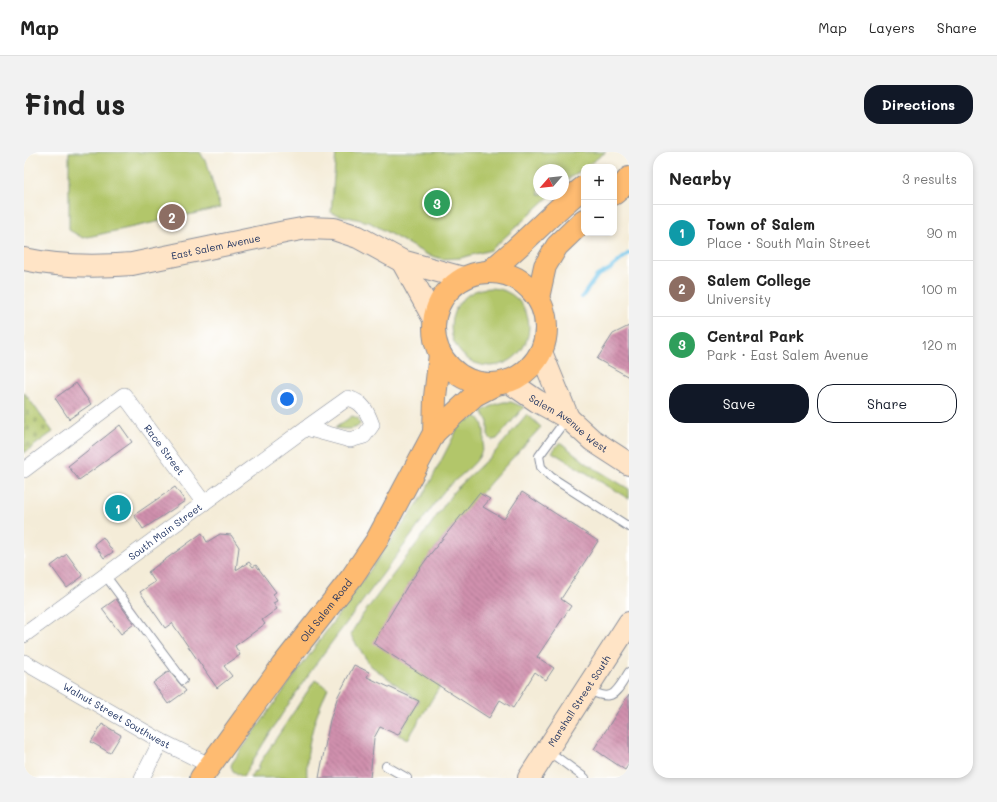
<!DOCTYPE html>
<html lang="en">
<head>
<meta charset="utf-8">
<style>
	:root { --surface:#fff; --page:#f2f2f2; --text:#222; --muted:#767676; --line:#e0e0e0; --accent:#111827 }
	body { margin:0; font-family:Mali,sans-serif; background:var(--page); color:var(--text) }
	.controls { position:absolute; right:12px; top:12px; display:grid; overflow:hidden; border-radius:8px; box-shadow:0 2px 6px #0003 }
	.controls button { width:36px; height:36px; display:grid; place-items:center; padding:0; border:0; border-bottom:1px solid var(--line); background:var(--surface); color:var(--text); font:20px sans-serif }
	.compass { position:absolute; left:509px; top:12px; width:36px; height:36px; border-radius:50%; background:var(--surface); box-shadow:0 2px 6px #0003; rotate:242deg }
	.you { position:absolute; left:263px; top:247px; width:14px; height:14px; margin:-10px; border:3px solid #fff; border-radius:50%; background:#1a73e8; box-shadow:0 0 0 6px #1a73e833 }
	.badge { display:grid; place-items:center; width:26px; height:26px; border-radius:50%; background:var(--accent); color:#fff; font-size:13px; font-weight:700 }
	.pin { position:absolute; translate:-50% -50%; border:2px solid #fff; box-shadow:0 1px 4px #0006 }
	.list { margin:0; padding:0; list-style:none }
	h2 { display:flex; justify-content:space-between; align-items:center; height:52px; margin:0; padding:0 16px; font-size:17px }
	h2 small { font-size:13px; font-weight:400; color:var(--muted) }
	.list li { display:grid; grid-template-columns:26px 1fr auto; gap:12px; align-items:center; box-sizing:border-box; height:56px; padding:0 16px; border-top:1px solid var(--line) }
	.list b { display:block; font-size:15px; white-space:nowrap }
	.list p { margin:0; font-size:13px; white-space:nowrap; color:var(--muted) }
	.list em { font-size:13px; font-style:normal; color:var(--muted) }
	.actions { display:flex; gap:8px; padding:12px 16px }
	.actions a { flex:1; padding:9px 0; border:1px solid var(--accent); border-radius:16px; text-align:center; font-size:14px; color:var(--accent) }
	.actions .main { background:var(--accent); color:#fff }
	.map { position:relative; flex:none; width:605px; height:626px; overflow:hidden; border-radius:16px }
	header { display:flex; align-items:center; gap:24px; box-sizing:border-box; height:56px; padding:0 20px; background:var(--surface); border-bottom:1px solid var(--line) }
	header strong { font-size:19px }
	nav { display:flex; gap:22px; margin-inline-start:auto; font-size:14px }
	.intro { display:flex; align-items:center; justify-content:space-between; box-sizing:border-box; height:96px; padding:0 24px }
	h1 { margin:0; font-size:28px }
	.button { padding:10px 18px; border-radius:16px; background:var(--accent); color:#fff; font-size:14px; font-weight:700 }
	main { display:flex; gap:24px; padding:0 24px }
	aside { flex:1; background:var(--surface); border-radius:16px; box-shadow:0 2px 6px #0003 }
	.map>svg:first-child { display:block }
	.green { fill:#b2c66b; stroke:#667a64 }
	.cemetery { fill:url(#cemetery-stones); stroke:#667a64 }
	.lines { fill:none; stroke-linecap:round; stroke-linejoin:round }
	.stream { stroke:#6cc3e9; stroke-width:4 }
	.building { fill:url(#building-back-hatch) }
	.lane-casing { stroke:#888e9b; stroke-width:10 }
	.street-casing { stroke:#888e9b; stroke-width:16 }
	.secondary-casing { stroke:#888e9b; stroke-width:24 }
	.primary-casing { stroke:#888e9b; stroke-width:24 }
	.lane { stroke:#fff; stroke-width:8 }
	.street { stroke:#fff; stroke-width:15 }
	.secondary { stroke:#ffe4c6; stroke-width:22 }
	.primary { stroke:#febb71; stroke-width:22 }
	.labels { text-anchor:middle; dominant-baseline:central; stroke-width:3; stroke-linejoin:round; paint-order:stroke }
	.street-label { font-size:10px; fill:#1b2f5e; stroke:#fff }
</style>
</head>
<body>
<header>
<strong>Map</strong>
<nav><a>Map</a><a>Layers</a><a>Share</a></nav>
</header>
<div class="intro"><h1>Find us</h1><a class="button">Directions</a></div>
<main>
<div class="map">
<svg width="605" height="626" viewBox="0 0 605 626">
	<defs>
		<pattern id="cemetery-stones" width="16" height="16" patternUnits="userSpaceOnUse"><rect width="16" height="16" fill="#b2c66b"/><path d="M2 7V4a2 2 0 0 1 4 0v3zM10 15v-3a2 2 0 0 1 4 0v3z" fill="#98aa5f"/></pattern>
		<pattern id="building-back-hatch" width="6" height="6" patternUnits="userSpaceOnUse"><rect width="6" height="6" fill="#d090ad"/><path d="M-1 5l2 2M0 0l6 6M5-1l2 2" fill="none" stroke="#a87690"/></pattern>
	</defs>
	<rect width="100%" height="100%" fill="#fff"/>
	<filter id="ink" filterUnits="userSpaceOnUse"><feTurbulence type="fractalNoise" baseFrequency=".025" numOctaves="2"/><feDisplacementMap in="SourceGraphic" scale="8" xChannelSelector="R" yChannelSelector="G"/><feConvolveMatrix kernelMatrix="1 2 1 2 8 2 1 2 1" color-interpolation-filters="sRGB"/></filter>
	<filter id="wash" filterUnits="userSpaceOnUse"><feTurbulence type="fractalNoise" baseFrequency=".012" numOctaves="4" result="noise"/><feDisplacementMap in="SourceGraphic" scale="16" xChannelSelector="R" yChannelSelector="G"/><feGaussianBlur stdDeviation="0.9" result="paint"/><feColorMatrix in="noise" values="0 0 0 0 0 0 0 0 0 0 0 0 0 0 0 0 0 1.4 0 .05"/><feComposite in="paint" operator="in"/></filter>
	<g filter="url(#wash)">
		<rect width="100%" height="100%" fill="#f4ecd8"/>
		<path class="green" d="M45 0H176L184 14 196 56 59 86 45 78Z
			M312 0H582L539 31V18H515V42H528L467 98 436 106 418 107 402 102 345 70 307 61Z
			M427 175a39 39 0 1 1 78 0a39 39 0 1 1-78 0Z
			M480 250H487L500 255 473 287 468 288 464 284V270L458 259 472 252Z
			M503 262 517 275C470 326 424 376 384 433L416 534 384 587 374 583 395 549 347 514 326 483 337 465 400 382 430 339 472 299Z
			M328 264 334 266 336 272C332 279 318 277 311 276Z
			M452 264C464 271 461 294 455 305 448 317 426 330 416 344 379 396 340 447 302 498 272 539 245 582 219 625L209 619 207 614 208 611 399 344 439 266 445 269Z
			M536 290 565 313 605 337V347L528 300Z
			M291 528 304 536C291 565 281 594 283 626H226L230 619 232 620 235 616 233 615Z"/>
		<path class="cemetery" d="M0 240 29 280 0 301Z"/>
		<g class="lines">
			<path class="stream" d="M558 145 573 124 586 117 605 101"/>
		</g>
		<g id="blocks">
			<path class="building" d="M605 174V225L573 207 589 182Z
				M52 231 67 252 45 267 31 246Z
				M96 273 108 290 55 328 44 314Z
				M151 335 161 349 119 377 110 363Z
				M498 340 574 389 537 447 547 454 513 505 530 516 522 528 511 520 489 556 476 548 465 566 349 491 384 433 404 405 455 341 466 347 459 355 480 367Z
				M178 381 183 390 196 382 207 383 215 395 212 418 225 410 229 415 232 413 252 440 249 442 253 449 249 451 253 457 238 468 241 472 211 494 216 503 200 514 208 524 193 536 148 471 141 476 116 440 131 430 124 420Z
				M79 385 89 400 80 406 70 392Z
				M43 402 59 424 43 436 27 414Z
				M92 447 110 472 97 482 78 457Z
				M330 513 345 520 343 525 395 549 374 583 356 575 350 586 346 626H295L306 568 314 544Z
				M145 519 162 539 144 552 129 531Z
				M605 542V612L601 618 570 597Z
				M78 572 97 583 86 601 67 590Z"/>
		</g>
	</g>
	<g filter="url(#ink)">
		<use href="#blocks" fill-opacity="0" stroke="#888e9b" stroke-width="1"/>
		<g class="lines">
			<g class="lane-casing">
				<path id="lane" d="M543 266 515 304 517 315 527 325 605 375
					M81 423 159 528
					M563 537C589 551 591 542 605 520
					M523 598 561 626
					M362 614 383 626"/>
			</g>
			<g class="street-casing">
				<g id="street">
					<path id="s1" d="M0 318 100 243 180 351"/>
					<path id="s2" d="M0 483 282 276 324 246C339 250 343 259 348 273L340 284 326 288 282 276"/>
					<path id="s3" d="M0 510 137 589 187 614"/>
					<path d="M118 626 137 589"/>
				</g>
			</g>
			<g class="secondary-casing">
				<g id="secondary">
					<path id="s4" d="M0 107C36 115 71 115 108 112L261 80 283 76 310 77 334 85 378 109 439 126"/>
					<path d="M378 109 410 167"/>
					<path d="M517 200 544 266"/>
					<path id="s5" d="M484 229 513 249 544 266 568 288 605 312"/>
					<path id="s6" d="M505 626 605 471"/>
				</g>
			</g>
			<g class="primary-casing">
				<g id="primary">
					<path d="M590 42 597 36 605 26"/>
					<path d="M466 119C499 93 527 61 560 35"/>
					<circle cx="466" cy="176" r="56"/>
					<path d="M514 146 521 114 533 94 560 68"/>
					<path d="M410 281 411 245 416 202"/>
					<path id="s7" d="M177 626 258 514 328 425 353 388 410 281 451 243 472 232"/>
				</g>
			</g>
			<use href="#lane" class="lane"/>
			<use href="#street" class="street"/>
			<use href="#secondary" class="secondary"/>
			<use href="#primary" class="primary"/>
		</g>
	</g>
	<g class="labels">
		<g class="street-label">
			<text stroke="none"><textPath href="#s4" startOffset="194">East Salem Avenue</textPath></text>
			<text stroke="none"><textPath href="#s5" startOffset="74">Salem Avenue West</textPath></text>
			<text stroke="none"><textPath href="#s1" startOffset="193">Race Street</textPath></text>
			<text stroke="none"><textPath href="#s2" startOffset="175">South Main Street</textPath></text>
			<text stroke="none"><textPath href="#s7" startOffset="209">Old Salem Road</textPath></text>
			<text stroke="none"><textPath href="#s6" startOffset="92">Marshall Street South</textPath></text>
			<text stroke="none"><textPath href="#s3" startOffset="107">Walnut Street Southwest</textPath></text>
		</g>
	</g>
</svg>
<div class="controls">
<button>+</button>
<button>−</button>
</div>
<svg class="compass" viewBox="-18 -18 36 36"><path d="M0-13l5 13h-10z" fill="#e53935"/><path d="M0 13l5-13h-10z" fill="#767676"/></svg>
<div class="you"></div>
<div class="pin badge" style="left:94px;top:356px;background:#0f9aa8">1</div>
<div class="pin badge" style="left:148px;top:65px;background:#8d6e63">2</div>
<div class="pin badge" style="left:413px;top:51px;background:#2e9e5b">3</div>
</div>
<aside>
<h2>Nearby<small>3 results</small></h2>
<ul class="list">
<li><span class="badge" style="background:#0f9aa8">1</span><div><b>Town of Salem</b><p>Place · South Main Street</p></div><em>90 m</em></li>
<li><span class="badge" style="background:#8d6e63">2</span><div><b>Salem College</b><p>University</p></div><em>100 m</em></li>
<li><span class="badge" style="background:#2e9e5b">3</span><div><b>Central Park</b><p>Park · East Salem Avenue</p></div><em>120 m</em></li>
</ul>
<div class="actions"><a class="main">Save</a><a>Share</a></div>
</aside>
</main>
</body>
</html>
